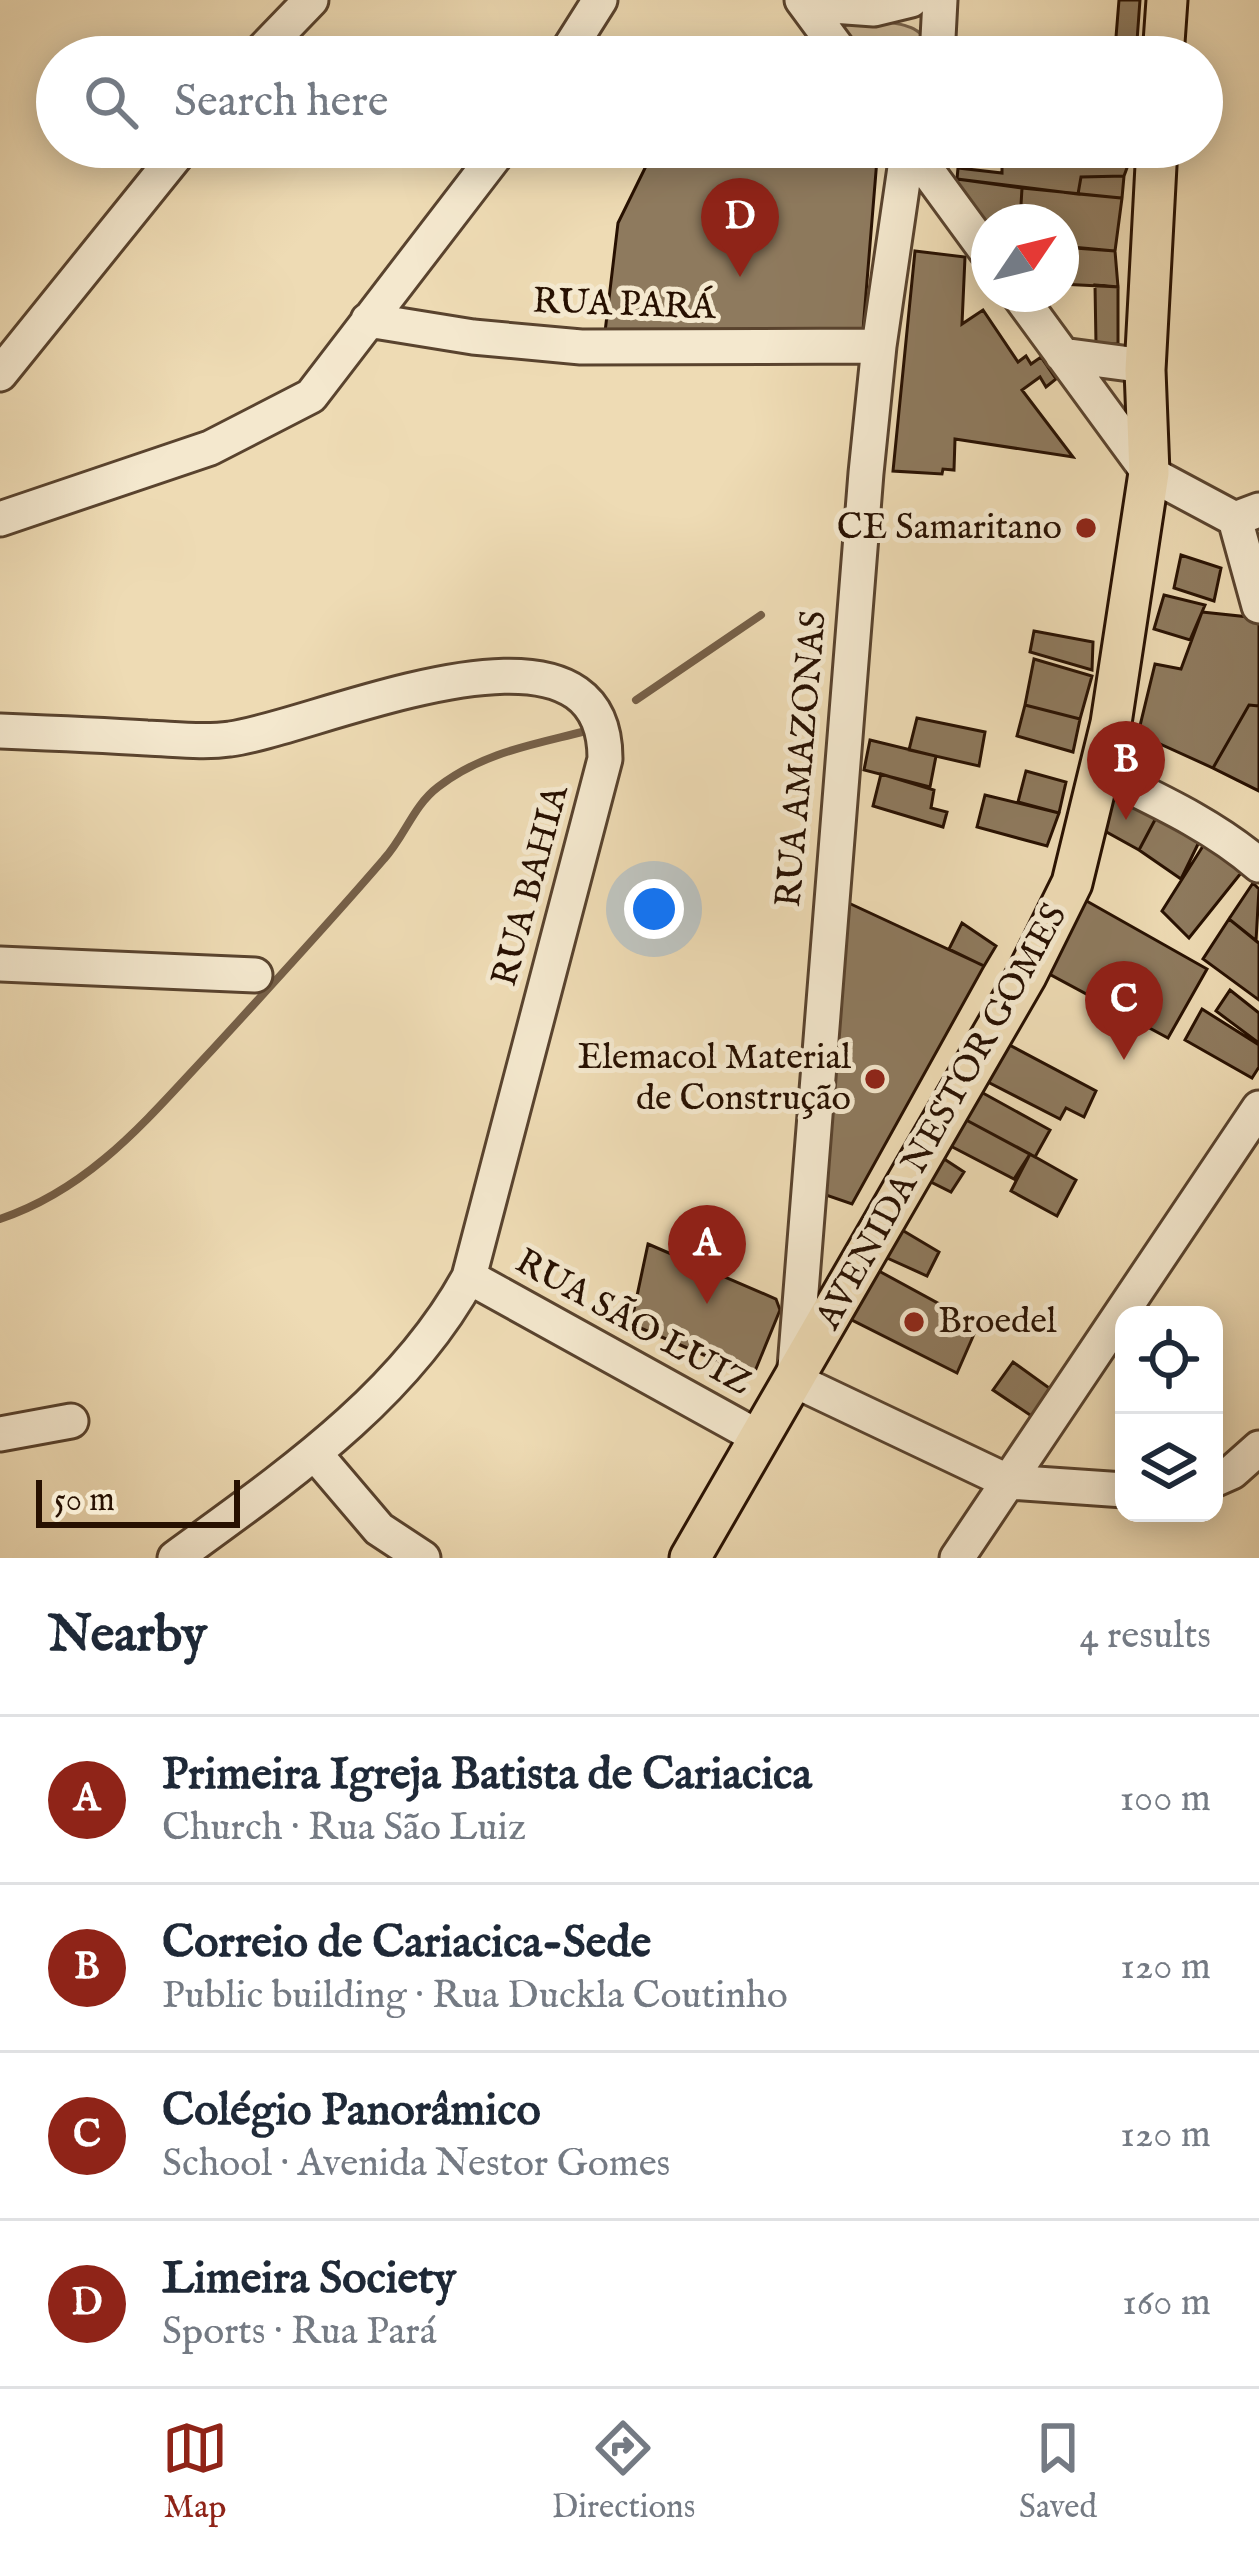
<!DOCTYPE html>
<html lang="en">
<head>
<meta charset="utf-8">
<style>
	:root { --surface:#fff; --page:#f2f2f3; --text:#1f2937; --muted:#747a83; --line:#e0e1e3; --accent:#8f2418 }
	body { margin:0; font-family:"IM FELL English",serif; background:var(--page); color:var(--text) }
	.controls { position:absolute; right:36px; bottom:36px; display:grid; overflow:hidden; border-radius:24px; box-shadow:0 6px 30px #0003 }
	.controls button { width:108px; height:108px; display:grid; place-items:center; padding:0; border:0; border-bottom:3px solid var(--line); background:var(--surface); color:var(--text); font:60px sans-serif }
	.compass { position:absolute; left:971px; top:204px; width:108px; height:108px; border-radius:50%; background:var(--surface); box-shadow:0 6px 30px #0003; rotate:55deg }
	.scale { position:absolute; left:36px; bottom:30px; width:204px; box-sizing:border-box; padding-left:12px; border:6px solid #271001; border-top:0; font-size:33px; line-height:42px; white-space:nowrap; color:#271001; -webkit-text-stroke:9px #f4e8ce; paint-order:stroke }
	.you { position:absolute; left:654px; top:909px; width:42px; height:42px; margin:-30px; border:9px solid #fff; border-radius:50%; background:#1a73e8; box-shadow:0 0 0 18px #1a73e833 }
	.badge { display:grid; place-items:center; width:78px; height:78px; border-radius:50%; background:var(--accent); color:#fff; font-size:39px; font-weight:700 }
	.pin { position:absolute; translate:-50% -99px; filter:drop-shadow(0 3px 6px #0008) }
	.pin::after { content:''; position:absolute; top:63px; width:42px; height:36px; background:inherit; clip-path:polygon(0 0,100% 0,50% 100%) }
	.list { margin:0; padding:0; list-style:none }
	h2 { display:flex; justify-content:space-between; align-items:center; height:156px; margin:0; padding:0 48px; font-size:51px }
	h2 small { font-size:39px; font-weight:400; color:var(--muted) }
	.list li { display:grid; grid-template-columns:78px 1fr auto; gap:36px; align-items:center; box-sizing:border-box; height:168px; padding:0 48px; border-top:3px solid var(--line) }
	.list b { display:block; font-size:45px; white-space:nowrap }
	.list p { margin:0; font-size:39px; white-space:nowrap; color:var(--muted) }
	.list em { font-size:39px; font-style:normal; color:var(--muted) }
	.icon { flex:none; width:66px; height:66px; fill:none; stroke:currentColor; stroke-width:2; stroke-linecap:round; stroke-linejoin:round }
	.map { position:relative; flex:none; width:1259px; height:1558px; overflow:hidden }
	.search { position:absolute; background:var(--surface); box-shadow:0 6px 30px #0003; left:36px; right:36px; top:36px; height:132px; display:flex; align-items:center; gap:30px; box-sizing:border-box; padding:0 42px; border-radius:66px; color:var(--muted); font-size:45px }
	.sheet { height:828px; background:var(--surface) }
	nav { display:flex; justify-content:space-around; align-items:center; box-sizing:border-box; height:168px; border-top:3px solid var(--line); background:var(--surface); font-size:33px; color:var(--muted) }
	nav a { display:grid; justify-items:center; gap:6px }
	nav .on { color:var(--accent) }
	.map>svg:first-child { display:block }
	.park { fill:#ccb896; stroke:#7a644c; stroke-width:3 }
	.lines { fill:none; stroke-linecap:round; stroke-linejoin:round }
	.stream { stroke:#766048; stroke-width:8 }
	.building { fill:#8e7a5e; stroke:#271001; stroke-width:3 }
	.minor-casing { stroke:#59432e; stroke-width:39 }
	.major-casing { stroke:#271001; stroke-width:45 }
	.minor { stroke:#f4e8ce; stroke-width:33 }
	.major { stroke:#eedbb4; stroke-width:39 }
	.poi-dot { fill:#8f2418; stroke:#f4e8ce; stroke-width:4.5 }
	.labels { text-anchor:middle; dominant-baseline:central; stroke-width:10; stroke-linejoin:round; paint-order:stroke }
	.street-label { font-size:36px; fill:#271001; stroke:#f4e8ce }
	.poi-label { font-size:36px; fill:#271001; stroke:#f4e8ce; text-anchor:end }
</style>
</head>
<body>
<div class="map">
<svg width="1259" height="1558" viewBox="0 0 1259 1558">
	<rect width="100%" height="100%" fill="#eedbb4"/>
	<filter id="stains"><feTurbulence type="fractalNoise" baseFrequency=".00167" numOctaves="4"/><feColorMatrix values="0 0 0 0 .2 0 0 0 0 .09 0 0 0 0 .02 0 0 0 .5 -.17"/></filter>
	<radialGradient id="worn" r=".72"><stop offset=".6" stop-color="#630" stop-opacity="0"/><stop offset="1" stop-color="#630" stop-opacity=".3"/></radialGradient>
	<path class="park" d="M880 21C905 24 928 27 931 57H850L838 26Z"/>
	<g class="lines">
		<path class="stream" d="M636 700 761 615
			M0 1219C92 1188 148 1118 212 1050 270 987 328 924 384 859 405 836 413 806 438 787 482 753 531 745 582 732"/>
	</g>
	<path class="building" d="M1119 0H1140L1137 41 1116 37Z
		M695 147H878L863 330 605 332 618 223 647 164Z
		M1002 147H1086L1085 154 1128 165 1124 176 1081 177 1078 194 957 179 958 168 1002 173Z
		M1086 147H1130L1128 165 1085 154Z
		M1124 176 1122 198 1078 194 1081 177Z
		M957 179 1022 188 1020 222H989V235L955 196Z
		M1022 188 1122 198 1115 251 1061 246V222H1020Z
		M1061 247 1115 251 1118 287 1061 284Z
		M915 251 965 257 962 324 983 310 1018 362 1026 356 1031 364 1041 357 1056 379 1046 387 1040 377 1022 390 1073 457 955 439 954 470 943 469 942 474 893 471Z
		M1095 285 1118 287V344H1096Z
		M1181 555 1221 568 1214 601 1174 588Z
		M1164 595 1205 605 1190 640 1154 629Z
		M1202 612 1258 618 1259 621V706L1249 705 1213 768 1138 734 1155 664 1181 669Z
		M1034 631 1093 642 1092 670 1030 652Z
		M1034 659 1092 676 1080 719 1025 705Z
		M1025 705 1080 719 1073 752 1017 736Z
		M1249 705 1259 706V791L1213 768Z
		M917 718 985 732 979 766 909 750Z
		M870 740 936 756 930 787 864 770Z
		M1026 771 1066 782 1059 813 1018 802Z
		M881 774 934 790 931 808 947 812 943 827 873 806Z
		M1109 790 1157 816 1139 850 1094 825Z
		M985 795 1059 813 1047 846 977 827Z
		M1157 816 1200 840 1181 879 1139 850Z
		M1203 846 1221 852 1241 873 1189 938 1162 911Z
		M1253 883 1259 889 1256 941 1229 919Z
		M1076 895 1207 969 1168 1038 1040 969Z
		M840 899 984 966 852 1204 820 1193Z
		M1229 919 1259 943V1000L1203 959Z
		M962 923 996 946 984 966 949 949Z
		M1230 990 1259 1013V1043L1216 1011Z
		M1202 1009 1259 1045V1067L1252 1078 1185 1040Z
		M1000 1040 1096 1091 1084 1117 1066 1108 1060 1119 978 1077Z
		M972 1087 1050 1130 1035 1157 955 1114Z
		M955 1114 1030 1154 1014 1179 939 1140Z
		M932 1151 964 1172 951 1192 921 1177Z
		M1030 1154 1076 1180 1057 1216 1011 1191Z
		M897 1227 939 1252 927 1276 885 1257Z
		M648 1244 776 1299 780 1310 753 1376 631 1324Z
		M877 1270 978 1325 957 1373 850 1319Z
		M1013 1362 1052 1390 1033 1417 993 1390Z"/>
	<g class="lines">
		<g class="minor-casing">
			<path id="minor" d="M802 0 844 57
				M805 4 874 9 911 0
				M256 57 311 0
				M564 57 600 0
				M937 57 940 0
				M908 147 879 346 866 473 794 1380 1009 1482 1124 1490
				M910 147 989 255
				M1018 294 1149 473 1235 519 1259 510
				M368 320 473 337 581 347 879 346
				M1062 355 1145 366
				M0 374 183 147
				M0 519 210 448 311 396 502 147
				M1235 519 1259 606
				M0 731C49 733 98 735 147 738 174 739 203 743 230 739 313 729 606 591 605 759L469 1277C403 1398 283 1479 175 1558
				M1102 773C1157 800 1213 825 1259 865
				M0 964 255 975
				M469 1277 758 1437
				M0 1434 71 1421
				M316 1455 379 1529 423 1558
				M1214 1480 1232 1472 1259 1448
				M957 1558 1259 1108"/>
		</g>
		<g class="major-casing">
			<path id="major" d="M1163 57 1167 0
				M690 1558 1026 976 1072 883 1111 723 1149 473 1145 370 1157 147"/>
		</g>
		<use href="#minor" class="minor"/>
		<use href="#major" class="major"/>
	</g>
	<g class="poi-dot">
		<circle cx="1086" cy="528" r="12"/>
		<circle cx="875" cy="1079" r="12"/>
		<circle cx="914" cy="1322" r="12"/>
	</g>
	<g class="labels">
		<g class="street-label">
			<text transform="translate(624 305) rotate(2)">RUA PARÁ</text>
			<text transform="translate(802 759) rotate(-85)">RUA AMAZONAS</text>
			<text transform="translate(531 886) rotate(-75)">RUA BAHIA</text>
			<text transform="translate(942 1117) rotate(-61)">AVENIDA NESTOR GOMES</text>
			<text transform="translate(633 1323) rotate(29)">RUA SÃO LUIZ</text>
		</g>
		<g class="poi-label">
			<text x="1062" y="528">CE Samaritano</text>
			<text x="851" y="1058">Elemacol Material<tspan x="851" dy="41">de Construção</tspan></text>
			<text x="938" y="1322" text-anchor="start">Broedel</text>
		</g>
	</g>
	<rect width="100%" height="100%" filter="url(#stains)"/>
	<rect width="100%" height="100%" fill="url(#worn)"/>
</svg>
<div class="controls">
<button><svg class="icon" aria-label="locate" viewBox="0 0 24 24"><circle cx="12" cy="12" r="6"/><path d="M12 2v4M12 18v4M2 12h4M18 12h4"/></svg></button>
<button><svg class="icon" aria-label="layers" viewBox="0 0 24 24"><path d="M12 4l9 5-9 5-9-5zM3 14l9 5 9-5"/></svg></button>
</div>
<svg class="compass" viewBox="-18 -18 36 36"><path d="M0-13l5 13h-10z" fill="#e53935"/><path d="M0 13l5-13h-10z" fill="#747a83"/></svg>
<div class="scale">50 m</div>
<div class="you"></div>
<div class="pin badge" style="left:707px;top:1304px">A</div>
<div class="pin badge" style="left:1126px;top:820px">B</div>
<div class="pin badge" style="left:1124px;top:1060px">C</div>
<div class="pin badge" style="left:740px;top:277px">D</div>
<div class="search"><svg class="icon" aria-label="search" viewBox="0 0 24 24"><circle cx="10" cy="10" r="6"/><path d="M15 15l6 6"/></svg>Search here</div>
</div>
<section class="sheet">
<h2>Nearby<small>4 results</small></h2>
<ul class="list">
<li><span class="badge">A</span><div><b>Primeira Igreja Batista de Cariacica</b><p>Church · Rua São Luiz</p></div><em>100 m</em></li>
<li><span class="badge">B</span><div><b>Correio de Cariacica-Sede</b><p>Public building · Rua Duckla Coutinho</p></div><em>120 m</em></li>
<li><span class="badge">C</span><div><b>Colégio Panorâmico</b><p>School · Avenida Nestor Gomes</p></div><em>120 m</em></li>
<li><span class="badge">D</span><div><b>Limeira Society</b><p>Sports · Rua Pará</p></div><em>160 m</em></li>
</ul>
</section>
<nav>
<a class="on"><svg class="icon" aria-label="map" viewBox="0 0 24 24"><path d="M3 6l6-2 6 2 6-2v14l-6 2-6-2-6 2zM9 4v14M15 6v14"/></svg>Map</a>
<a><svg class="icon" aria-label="directions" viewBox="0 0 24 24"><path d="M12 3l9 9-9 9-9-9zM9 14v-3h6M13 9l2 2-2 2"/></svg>Directions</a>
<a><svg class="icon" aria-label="saved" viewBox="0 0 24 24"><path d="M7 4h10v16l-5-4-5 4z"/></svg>Saved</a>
</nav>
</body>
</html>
